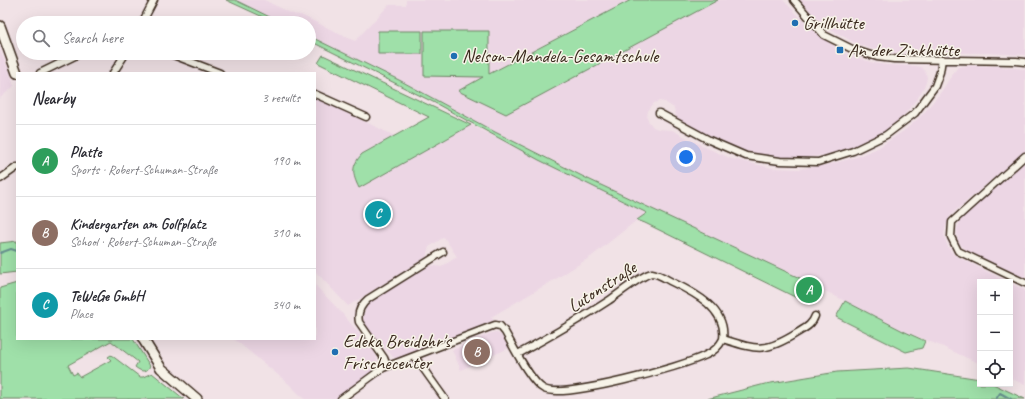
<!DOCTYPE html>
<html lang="en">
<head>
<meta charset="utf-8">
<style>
	:root { --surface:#fff; --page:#f2f2f3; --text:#2b2b33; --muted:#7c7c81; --line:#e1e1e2; --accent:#1f6fb2 }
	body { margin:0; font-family:Caveat,sans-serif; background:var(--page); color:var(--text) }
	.controls { position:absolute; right:12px; bottom:12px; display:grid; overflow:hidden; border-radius:0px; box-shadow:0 4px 16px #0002 }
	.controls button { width:36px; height:36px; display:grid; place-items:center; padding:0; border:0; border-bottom:1px solid var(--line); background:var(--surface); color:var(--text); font:20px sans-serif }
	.you { position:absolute; left:686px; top:157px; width:14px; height:14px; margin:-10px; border:3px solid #fff; border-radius:50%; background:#1a73e8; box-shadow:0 0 0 6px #1a73e833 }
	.badge { display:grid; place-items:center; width:26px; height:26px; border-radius:50%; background:var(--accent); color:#fff; font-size:13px; font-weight:700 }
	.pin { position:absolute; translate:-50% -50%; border:2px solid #fff; box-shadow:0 1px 4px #0006 }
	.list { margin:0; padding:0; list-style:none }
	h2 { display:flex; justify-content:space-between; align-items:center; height:52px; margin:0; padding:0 16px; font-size:17px }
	h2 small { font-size:13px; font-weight:400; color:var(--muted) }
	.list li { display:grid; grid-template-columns:26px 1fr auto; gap:12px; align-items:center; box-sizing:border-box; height:72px; padding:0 16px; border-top:1px solid var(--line) }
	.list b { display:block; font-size:15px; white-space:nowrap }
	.list p { margin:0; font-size:13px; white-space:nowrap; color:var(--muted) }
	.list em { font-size:13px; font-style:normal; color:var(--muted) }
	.icon { flex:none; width:22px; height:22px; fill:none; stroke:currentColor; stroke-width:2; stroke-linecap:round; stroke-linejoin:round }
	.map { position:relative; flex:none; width:1025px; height:399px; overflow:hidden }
	.search { position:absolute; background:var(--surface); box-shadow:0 4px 16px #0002; left:16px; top:16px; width:300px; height:44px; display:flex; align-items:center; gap:10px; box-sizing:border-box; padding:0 14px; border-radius:22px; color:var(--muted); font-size:15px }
	.panel { position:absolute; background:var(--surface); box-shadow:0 4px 16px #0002; left:16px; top:72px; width:300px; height:268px; border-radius:0px }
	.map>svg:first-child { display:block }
	.built { fill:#ecd6e4 }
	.green { fill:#9fe0a9; stroke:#6d8564 }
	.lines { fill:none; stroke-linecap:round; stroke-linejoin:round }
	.stream { stroke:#67918f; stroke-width:2 }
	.minor-casing { stroke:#3b2a1e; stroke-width:9 }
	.secondary-casing { stroke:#3b2a1e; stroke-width:12 }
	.minor { stroke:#f7f3e8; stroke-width:6 }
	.secondary { stroke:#f7f3e8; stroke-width:9 }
	.poi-dot { fill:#1f6fb2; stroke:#f7f3e8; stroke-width:1.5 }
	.labels { text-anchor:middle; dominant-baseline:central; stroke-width:3; stroke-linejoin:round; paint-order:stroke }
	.poi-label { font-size:19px; fill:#3b2a1e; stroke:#f7f3e8; text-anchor:start }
	.street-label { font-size:19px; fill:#3b2a1e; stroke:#f7f3e8 }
</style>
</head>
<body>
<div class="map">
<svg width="1025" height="399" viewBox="0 0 1025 399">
	<rect width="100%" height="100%" fill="#f1e2e6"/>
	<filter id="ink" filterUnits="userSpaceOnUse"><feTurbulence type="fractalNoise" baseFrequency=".025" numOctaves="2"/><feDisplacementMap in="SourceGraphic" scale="8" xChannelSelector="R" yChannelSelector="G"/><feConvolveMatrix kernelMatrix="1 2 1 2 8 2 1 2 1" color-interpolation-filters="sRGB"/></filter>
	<g filter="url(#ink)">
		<path class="built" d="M235 0H264L293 14 301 15 355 41 389 5H406V0H631L494 71 718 0H783L814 32 842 52 852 56 874 63 887 65 915 66 921 67 925 71 927 77 926 83 919 96 901 119 884 132 852 148 824 155 811 157 782 158 765 156 737 149 724 144 682 123 677 119 674 108 665 102 659 101 654 103 648 111 647 117 649 122 653 127 658 129 672 130 707 148 732 159 772 168 799 169 827 165 857 157 878 148 905 130 923 114 941 92 954 72 958 67 965 66H993L1025 69V151L954 212 949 218 946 226 944 234 946 242 949 249 954 255 1008 282H980V364L941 346 903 331 806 281 637 203 495 132 401 81 309 36V23H282Z
			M800 0H1025V55L987 53 893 52 871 49 853 42 829 28 816 17Z
			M0 50 9 70 14 86 0 98Z
			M315 98 395 136 362 154 359 188 471 125 647 213 637 220 592 256 559 277 491 317 494 320 405 360 397 359 393 357 366 326 363 319 366 308 370 302 431 265 441 267 457 257 444 237 429 247 426 257 348 306 315 271Z
			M1025 162V278L967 251 960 244 958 240 957 230 960 221 966 213Z
			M1010 283 1025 290V385L1010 378Z
			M315 285 340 311 374 351 377 359 376 367 370 373V374L334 399H304L288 383 234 339H315Z
			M491 333 495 332 501 335 509 348 461 370 452 350Z"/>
		<path class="green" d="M226 0H235L282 23H276Z
			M631 0H718L506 114 458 91 483 77 424 76V31H489V74Z
			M378 31H422V54H378Z
			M309 36 401 81 495 132 588 179 806 281 797 298 645 223 637 220 647 213 539 160 435 103 318 45 309 40Z
			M323 55 471 125 359 188C352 174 351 166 362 154L429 117 318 63Z
			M17 241V272L0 274V243Z
			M17 283V339H133L150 366C146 374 140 371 135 367L138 362 111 341 68 365 73 375 77 373 80 377 111 360 108 357 111 355 140 377H143L152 373 184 399H0V288Z
			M845 301 903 331 925 341 922 348 906 352 836 317Z
			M909 368 980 379V384H993L1025 399H707L765 384 837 372Z"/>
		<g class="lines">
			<path class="stream" d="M0 253 11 249 17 251
				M996 399 1000 393 1011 399"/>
			<g class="minor-casing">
				<path id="minor" d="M794 0 824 35 852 49 877 57 894 59 1016 61 1025 62
					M142 23 154 0
					M168 53 220 73
					M40 73 81 53
					M113 73 126 53
					M315 94 366 117
					M659 113 709 140 746 156 780 161 818 162 853 151 886 135 915 113 935 86 940 72 942 59
					M1025 156 952 222 951 237 958 251 1025 283
					M0 179 17 167
					M518 354C549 337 579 320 608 301 619 294 641 275 652 273 659 274 666 279 672 282 695 293 727 309 723 339
					M415 357 445 399
					M383 368 386 363 384 358 359 322C357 313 361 305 368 299L443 252
					M341 399 383 368 495 325 500 326 505 332C513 346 531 383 544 389 565 399 682 367 706 355 713 352 719 347 723 339 758 350 765 353 797 333 805 328 812 325 815 316"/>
			</g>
			<g class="secondary-casing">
				<path id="secondary" d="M0 26 17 73
					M143 339 161 368 197 399"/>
			</g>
			<use href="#minor" class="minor"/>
			<use href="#secondary" class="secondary"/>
		</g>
	</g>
	<g class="poi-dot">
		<circle cx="795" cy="23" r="4"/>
		<rect x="836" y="46" width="8" height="8" rx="2"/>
		<circle cx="454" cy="56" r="4"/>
		<circle cx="335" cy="352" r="4"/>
	</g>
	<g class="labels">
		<g class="poi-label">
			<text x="803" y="23">Grillhütte</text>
			<text x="848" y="50">An der Zinkhütte</text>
			<text x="462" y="56">Nelson-Mandela-Gesamtschule</text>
			<text x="343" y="341">Edeka Breidohr's<tspan x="343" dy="22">Frischecenter</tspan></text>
		</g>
		<g class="street-label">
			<text transform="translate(602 287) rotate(-33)">Lutonstraße</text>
		</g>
	</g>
</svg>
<div class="controls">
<button>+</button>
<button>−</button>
<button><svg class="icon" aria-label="locate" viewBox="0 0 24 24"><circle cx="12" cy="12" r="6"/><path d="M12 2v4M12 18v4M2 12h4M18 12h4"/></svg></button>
</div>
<div class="you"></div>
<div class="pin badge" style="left:809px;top:290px;background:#2e9e5b">A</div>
<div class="pin badge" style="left:477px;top:352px;background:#8d6e63">B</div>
<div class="pin badge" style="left:378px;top:214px;background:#0f9aa8">C</div>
<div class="search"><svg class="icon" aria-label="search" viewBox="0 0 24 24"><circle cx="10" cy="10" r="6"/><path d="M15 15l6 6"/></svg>Search here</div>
<section class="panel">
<h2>Nearby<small>3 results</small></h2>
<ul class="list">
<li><span class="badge" style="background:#2e9e5b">A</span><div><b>Platte</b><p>Sports · Robert-Schuman-Straße</p></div><em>190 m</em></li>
<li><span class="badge" style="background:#8d6e63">B</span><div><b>Kindergarten am Golfplatz</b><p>School · Robert-Schuman-Straße</p></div><em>310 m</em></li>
<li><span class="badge" style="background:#0f9aa8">C</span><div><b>TeWeGe GmbH</b><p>Place</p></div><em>340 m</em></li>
</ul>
</section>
</div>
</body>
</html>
